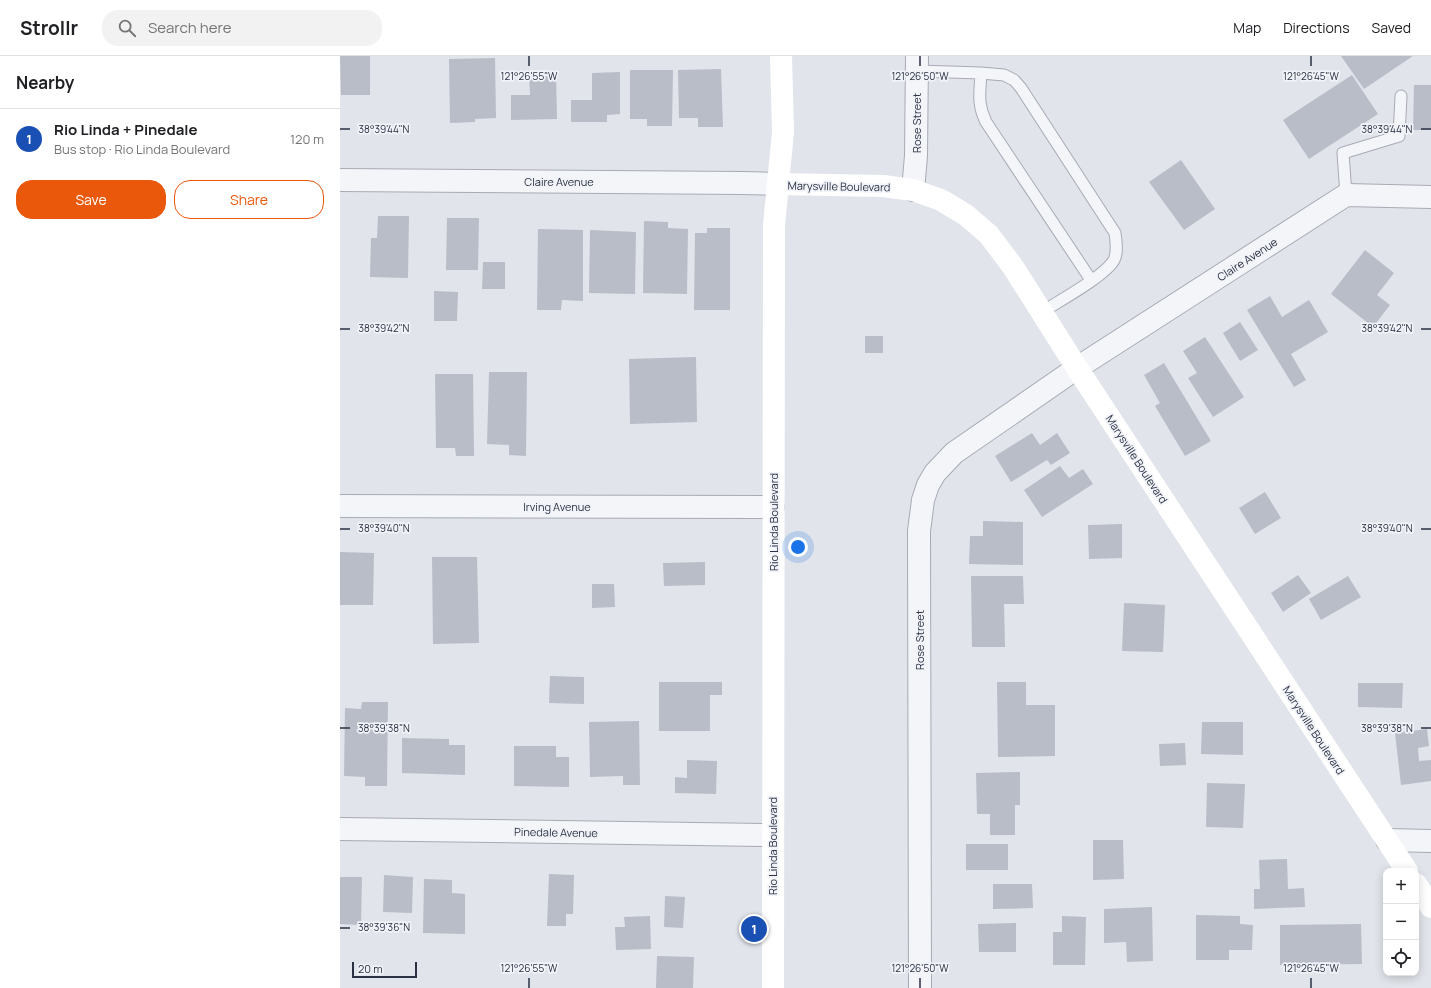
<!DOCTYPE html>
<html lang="en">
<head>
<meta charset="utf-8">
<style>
	:root { --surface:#fff; --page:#f2f2f2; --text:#202124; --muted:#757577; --line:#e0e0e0; --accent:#ea580c }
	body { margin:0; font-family:Manrope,sans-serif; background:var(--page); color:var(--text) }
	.controls { position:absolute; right:12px; bottom:12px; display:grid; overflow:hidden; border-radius:8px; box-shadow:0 2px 10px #0003 }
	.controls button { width:36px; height:36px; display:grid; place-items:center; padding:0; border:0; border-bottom:1px solid var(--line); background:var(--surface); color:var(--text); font:20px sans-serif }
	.scale { position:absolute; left:12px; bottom:10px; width:65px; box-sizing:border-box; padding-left:4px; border:2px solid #293143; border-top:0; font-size:11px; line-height:14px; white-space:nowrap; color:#293143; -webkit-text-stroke:3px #f1f3f8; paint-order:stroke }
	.you { position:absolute; left:458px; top:491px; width:14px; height:14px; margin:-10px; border:3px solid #fff; border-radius:50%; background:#1a73e8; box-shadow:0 0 0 6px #1a73e833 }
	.badge { display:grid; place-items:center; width:26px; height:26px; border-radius:50%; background:var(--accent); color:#fff; font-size:13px; font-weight:700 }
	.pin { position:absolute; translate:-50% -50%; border:2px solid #fff; box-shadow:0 1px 4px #0006 }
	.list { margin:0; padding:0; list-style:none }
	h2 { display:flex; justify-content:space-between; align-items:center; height:52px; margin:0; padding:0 16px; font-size:17px }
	h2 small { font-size:13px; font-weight:400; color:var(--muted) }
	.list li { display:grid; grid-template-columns:26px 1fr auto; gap:12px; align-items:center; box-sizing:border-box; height:60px; padding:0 16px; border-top:1px solid var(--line) }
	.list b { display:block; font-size:15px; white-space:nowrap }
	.list p { margin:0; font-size:13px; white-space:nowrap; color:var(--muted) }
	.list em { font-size:13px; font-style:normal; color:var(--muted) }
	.actions { display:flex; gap:8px; padding:12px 16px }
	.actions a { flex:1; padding:9px 0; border:1px solid var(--accent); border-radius:16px; text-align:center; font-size:14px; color:var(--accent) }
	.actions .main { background:var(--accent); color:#fff }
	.icon { flex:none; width:22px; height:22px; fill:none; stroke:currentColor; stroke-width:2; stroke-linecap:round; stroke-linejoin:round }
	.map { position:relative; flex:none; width:1091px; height:932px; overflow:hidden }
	header { display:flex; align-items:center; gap:24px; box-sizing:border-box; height:56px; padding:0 20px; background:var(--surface); border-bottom:1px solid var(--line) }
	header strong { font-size:19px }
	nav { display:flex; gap:22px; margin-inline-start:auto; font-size:14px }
	.search { width:280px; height:36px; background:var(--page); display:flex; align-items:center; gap:10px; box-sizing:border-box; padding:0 14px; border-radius:16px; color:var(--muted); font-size:15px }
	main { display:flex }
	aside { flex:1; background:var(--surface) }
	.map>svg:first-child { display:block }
	.building { fill:#b8bdc8 }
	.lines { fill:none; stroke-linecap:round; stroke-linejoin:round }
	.service-casing { stroke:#a6abb5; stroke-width:13 }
	.minor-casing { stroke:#a6abb5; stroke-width:24 }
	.service { stroke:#f4f5f8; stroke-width:11 }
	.minor { stroke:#f4f5f8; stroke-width:22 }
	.secondary { stroke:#fff; stroke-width:22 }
	.ticks { fill:none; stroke:#293143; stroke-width:1.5 }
	.labels { text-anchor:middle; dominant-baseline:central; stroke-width:3.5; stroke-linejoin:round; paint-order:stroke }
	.street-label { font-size:11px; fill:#293143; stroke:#f1f3f8 }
	.ticks-label { font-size:10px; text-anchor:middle; fill:#293143; stroke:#f1f3f8; stroke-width:3.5; stroke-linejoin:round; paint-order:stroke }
</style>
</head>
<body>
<header>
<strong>Strollr</strong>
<div class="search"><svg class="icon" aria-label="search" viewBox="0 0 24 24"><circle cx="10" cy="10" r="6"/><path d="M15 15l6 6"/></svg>Search here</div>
<nav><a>Map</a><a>Directions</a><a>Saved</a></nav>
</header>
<main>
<aside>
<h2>Nearby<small></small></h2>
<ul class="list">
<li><span class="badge" style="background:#1a4fb4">1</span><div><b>Rio Linda + Pinedale</b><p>Bus stop · Rio Linda Boulevard</p></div><em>120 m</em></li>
</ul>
<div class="actions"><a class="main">Save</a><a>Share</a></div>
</aside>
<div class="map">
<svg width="1091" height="932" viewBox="0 0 1091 932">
	<rect width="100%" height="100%" fill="#e1e4ea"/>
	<path class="building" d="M0 0H30V39H1Z
		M1001 0H1073L1024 33Z
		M155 2 156 62 135 63V66L110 67 109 3Z
		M381 13 383 71H358V62H339L338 14Z
		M290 14H333L332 70H307V63H290Z
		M216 15 217 63 171 64V39H190L189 16Z
		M280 16V58L267 59V66H231V44H252V17Z
		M1012 19 1038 58 969 103 943 64Z
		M1074 29H1091V74H1073Z
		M841 104 875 153 844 174 809 126Z
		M38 160H69L68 222 30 221 31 182H37Z
		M107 162H139L138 214H106Z
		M304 165 328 166V172L348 173 347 238 303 237Z
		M367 172H390V254H354L355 177H367Z
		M198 173 243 174V245L222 244 221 254H197Z
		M250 174 296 176 295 238 249 237Z
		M1025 194 1054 217 1037 239 1050 249 1033 271 991 238Z
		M143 206H165V233H142Z
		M94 235 118 236 117 265H94Z
		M930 240 942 261 969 244 988 276 951 298 966 324 954 331 907 254Z
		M900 266 918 294 900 305 883 277Z
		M525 280H543V297H525Z
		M865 281 904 341 873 361 848 322 857 317 843 295Z
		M356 301 357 366 290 368 289 303Z
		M824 307 871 385 845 400 815 350 820 347 804 319Z
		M149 316H187L186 400 169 399V389L147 388Z
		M95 318H133L134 400H116L115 392H96Z
		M692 377 700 389 717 377 730 397 711 409 707 404 671 426 655 400Z
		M720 410 729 422 743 413 753 428 702 461 684 434Z
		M925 436 941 462 915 478 899 452Z
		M643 465 683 466V509L629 508 630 480H643Z
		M782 468V502L749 503 748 469Z
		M0 496 34 497 33 549H0Z
		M92 501H137L139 587 93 588Z
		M365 506V529L324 530 323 507Z
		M958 519 971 537 943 556 931 537Z
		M631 520H683L684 548H664L665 591H632Z
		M1008 520 1021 541 981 564 969 543Z
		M252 528H274L275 551 252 552Z
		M784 547 825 549 823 596 782 595Z
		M210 620 244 621V648L209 647Z
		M319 626H382V639H370V675H319Z
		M657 626H686V649H715V700L658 701Z
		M1018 627H1063L1062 652 1018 651Z
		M22 646H48L47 730H25V721L4 720 5 652 21 653Z
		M299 665 300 729H283V720L250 721 249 666Z
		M862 666H903V699L861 698Z
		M1087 673 1089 690 1078 692 1079 705 1091 704V725L1061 729 1055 677Z
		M62 682 109 683V689H125V719L62 717Z
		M845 687 846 709 820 710 819 688Z
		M174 690H216V701H229V731L174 730Z
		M347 704 377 705 376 738 335 737V721L347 722Z
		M680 716V749H675V779H650V758H637L636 717Z
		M867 727 905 728 903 772 866 771Z
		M753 784H783L784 823 753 824Z
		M626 788H668V814H626Z
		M947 803 948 833 964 832 965 851 914 853V833H920L919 804Z
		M209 818 234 819 233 858H226V870H207Z
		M44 819 73 821 72 857 43 856Z
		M0 821H22L21 869 0 868Z
		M84 823 112 824V837L125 838V878L83 877Z
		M653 828H692L693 852 653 853Z
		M325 840 345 841 343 872 324 871Z
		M812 851 813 905 787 906 786 886 764 887V853Z
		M856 859 900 860V868L913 869 912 894H889V904H856Z
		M310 860 311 893 276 894 275 871H285L284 861Z
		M722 860 746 861 745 909H713V876H722Z
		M676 867V896H639L638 868Z
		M1021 868 1022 908 940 909V869Z
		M317 900 354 901 353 932H316Z"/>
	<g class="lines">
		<g class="service-casing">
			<path id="service" d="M577 15 641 17 664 19 674 24 681 32 775 177C776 185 778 196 774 204 765 220 719 245 702 256
				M641 17C640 36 637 48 646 66L751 224
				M1006 139 1003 97 1059 80 1061 40"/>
		</g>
		<g class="minor-casing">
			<path id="minor" d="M0 124 402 127 438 128
				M573 134 576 100 577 0
				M0 450 433 451
				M0 773 432 779
				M1047 784 1091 785
				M580 932 579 475 583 444 588 429 595 417 614 397 737 312 1006 139 1091 141"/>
		</g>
		<use href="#service" class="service"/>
		<use href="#minor" class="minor"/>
		<path class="secondary" d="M438 128 543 130 573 134 601 144 626 159 649 179 673 211 737 312 1067 815
			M1076 828 1091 851
			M433 932 434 169 443 76 441 0"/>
	</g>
	<path class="ticks" d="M189 0V10M580 0V10M971 0V10M0 73H10M1081 73H1091M0 273H10M1081 273H1091M0 473H10M1081 473H1091M0 672H10M1081 672H1091M0 872H10M189 922V932M580 922V932M971 922V932"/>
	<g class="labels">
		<g class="street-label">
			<text transform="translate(576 67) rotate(-90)">Rose Street</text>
			<text x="219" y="125">Claire Avenue</text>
			<text transform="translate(499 130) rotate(1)">Marysville Boulevard</text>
			<text transform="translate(907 203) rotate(-33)">Claire Avenue</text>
			<text transform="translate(797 403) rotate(57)">Marysville Boulevard</text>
			<text x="217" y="450">Irving Avenue</text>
			<text transform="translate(433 466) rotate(-90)">Rio Linda Boulevard</text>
			<text transform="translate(579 584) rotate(-90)">Rose Street</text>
			<text transform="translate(974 674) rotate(57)">Marysville Boulevard</text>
			<text transform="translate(216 776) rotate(1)">Pinedale Avenue</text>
			<text transform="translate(432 790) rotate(-90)">Rio Linda Boulevard</text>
		</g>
	</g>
	<g class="ticks-label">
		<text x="189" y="24">121°26'55"W</text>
		<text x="580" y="24">121°26'50"W</text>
		<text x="971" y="24">121°26'45"W</text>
		<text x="44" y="77">38°39'44"N</text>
		<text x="1047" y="77">38°39'44"N</text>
		<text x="44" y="276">38°39'42"N</text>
		<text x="1047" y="276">38°39'42"N</text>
		<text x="44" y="476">38°39'40"N</text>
		<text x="1047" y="476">38°39'40"N</text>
		<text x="44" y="676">38°39'38"N</text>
		<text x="1047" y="676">38°39'38"N</text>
		<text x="44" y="875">38°39'36"N</text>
		<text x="189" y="916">121°26'55"W</text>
		<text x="580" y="916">121°26'50"W</text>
		<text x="971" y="916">121°26'45"W</text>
	</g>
</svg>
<div class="controls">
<button>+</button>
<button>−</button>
<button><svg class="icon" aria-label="locate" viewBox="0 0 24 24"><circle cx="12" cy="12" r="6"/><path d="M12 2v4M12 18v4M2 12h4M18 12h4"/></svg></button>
</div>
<div class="scale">20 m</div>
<div class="you"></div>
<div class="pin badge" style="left:414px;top:873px;background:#1a4fb4">1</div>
</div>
</main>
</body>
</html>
